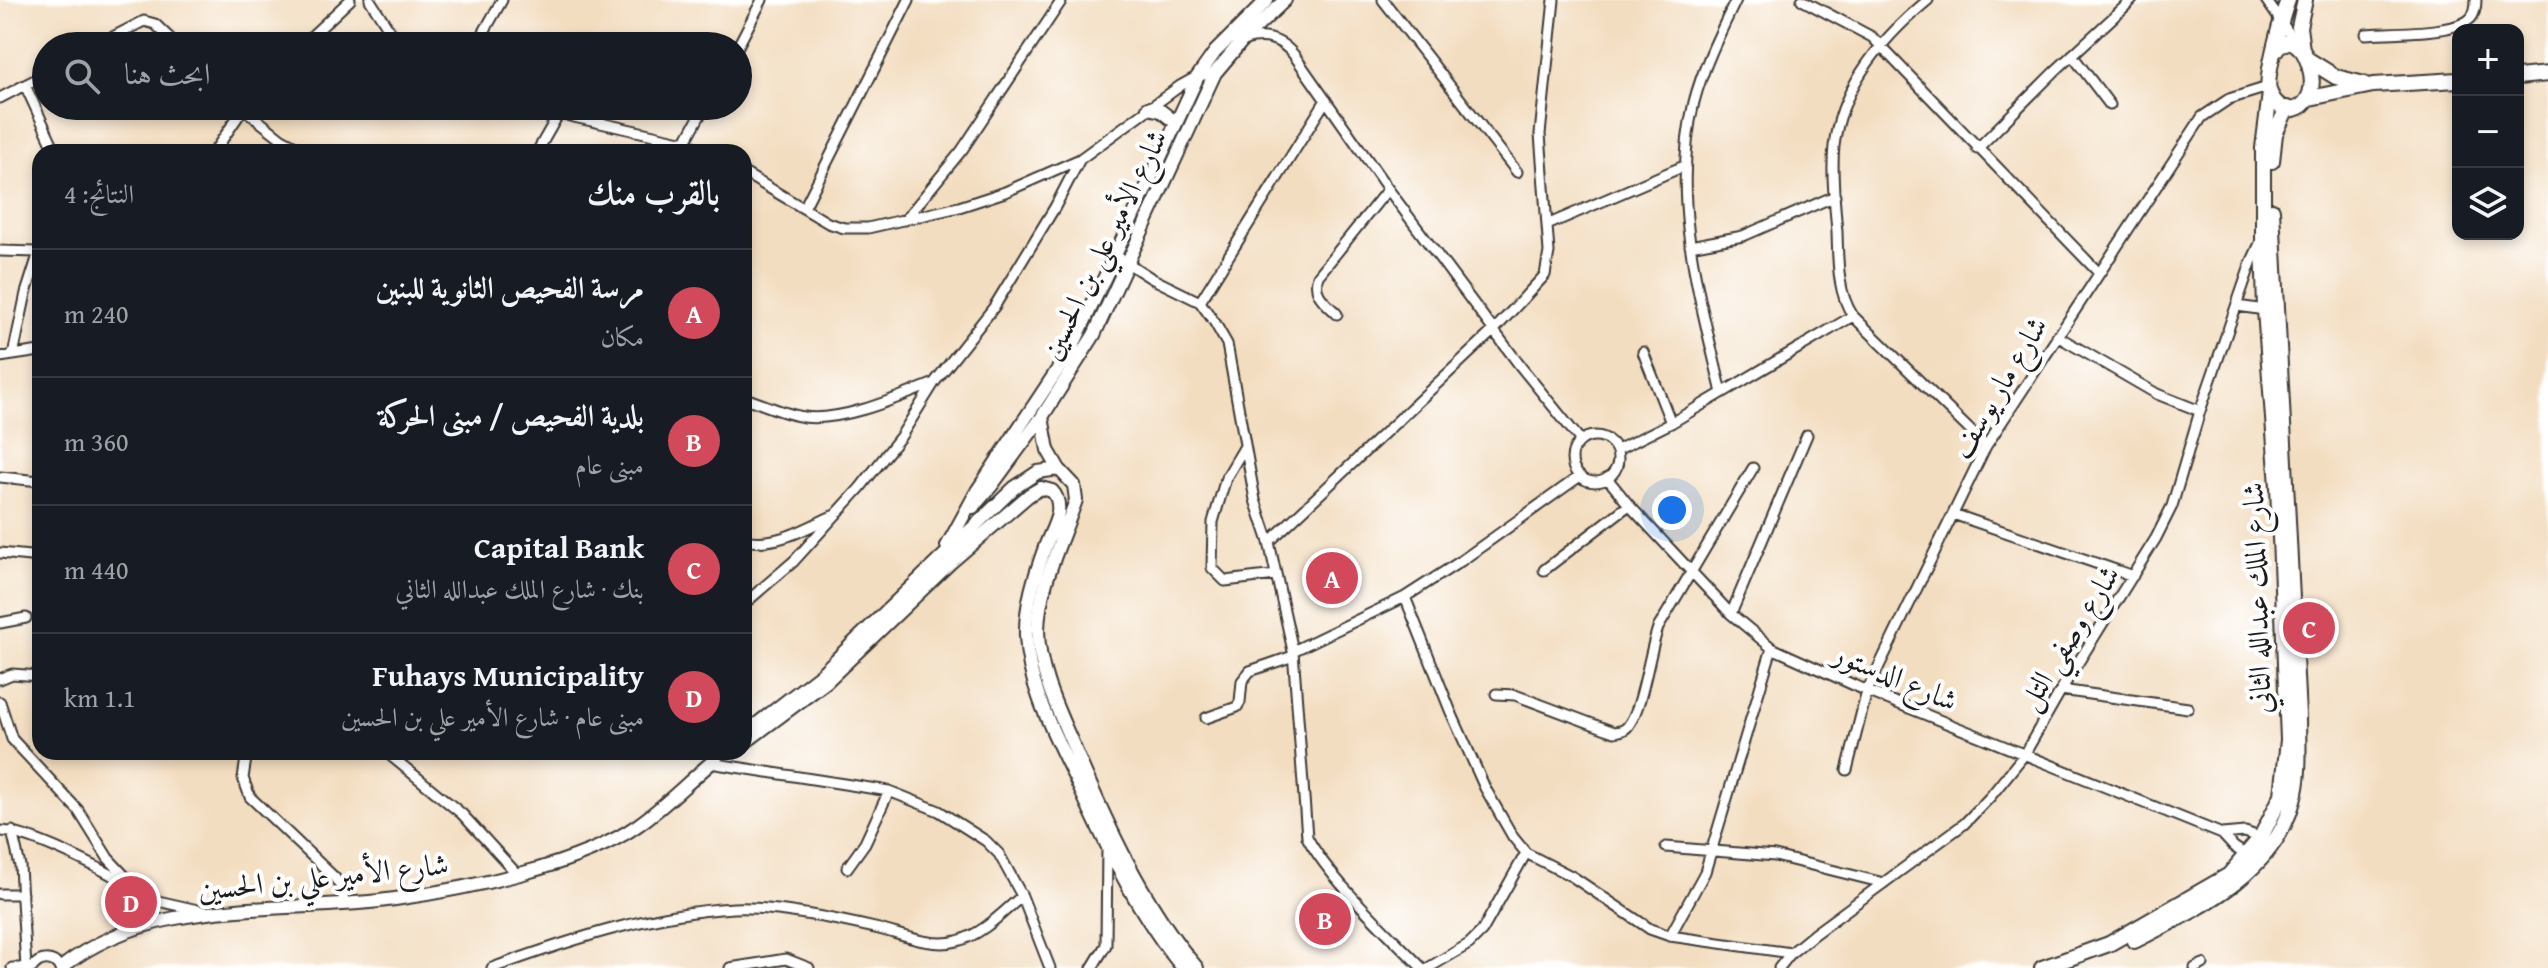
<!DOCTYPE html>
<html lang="ar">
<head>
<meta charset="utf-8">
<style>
	:root { --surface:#171b24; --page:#242831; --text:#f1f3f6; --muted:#9ea1a6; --line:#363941; --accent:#d1495b }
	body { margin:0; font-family:"Gentium Book Plus",Amiri,serif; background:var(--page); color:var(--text); direction:rtl }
	.controls { position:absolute; right:24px; top:24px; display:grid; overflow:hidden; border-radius:16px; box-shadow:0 4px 12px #0003 }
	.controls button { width:72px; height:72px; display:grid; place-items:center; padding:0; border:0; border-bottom:2px solid var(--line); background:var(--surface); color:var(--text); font:40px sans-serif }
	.you { position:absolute; left:1672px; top:510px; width:28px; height:28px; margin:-20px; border:6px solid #fff; border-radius:50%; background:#1a73e8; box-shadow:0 0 0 12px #1a73e833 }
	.badge { display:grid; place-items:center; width:52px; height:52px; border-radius:50%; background:var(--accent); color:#fff; font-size:26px; font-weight:700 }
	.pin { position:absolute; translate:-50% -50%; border:4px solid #fff; box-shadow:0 2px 8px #0006 }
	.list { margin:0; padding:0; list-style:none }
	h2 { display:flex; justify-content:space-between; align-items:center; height:104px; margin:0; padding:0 32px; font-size:34px }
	h2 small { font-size:26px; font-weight:400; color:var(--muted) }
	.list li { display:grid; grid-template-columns:52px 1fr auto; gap:24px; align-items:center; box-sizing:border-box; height:128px; padding:0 32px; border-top:2px solid var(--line) }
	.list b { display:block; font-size:30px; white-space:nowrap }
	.list p { margin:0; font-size:26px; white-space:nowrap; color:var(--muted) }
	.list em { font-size:26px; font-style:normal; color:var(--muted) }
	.icon { flex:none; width:44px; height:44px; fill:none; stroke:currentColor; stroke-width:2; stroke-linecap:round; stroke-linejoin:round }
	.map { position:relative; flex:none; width:2548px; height:968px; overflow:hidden; direction:ltr }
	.search { position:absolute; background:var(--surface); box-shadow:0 4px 12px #0003; left:32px; top:32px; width:720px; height:88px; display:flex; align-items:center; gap:20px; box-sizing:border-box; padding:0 28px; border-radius:44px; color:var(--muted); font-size:30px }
	.panel { position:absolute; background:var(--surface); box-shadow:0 4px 12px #0003; left:32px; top:144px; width:720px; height:616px; border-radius:24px; direction:rtl }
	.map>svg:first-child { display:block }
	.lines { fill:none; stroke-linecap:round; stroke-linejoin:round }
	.minor-casing { stroke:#3c3935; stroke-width:13 }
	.tertiary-casing { stroke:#3c3935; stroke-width:16 }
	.secondary-casing { stroke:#3c3935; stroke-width:18 }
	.minor { stroke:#fff; stroke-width:9 }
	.tertiary { stroke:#fff; stroke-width:12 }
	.secondary { stroke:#fff; stroke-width:14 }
	.labels { text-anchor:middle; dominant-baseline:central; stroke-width:8; stroke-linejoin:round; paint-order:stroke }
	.street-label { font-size:30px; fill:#1c1c1c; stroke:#fff }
</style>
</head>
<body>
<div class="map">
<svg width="2548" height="968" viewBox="0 0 2548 968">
	<rect width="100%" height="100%" fill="#fff"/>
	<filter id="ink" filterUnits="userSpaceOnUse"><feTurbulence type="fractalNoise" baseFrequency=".0125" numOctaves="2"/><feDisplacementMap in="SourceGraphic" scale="16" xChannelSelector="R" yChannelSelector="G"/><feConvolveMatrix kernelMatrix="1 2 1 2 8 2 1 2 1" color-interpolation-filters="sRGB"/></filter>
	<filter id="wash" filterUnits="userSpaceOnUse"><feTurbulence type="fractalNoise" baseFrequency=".006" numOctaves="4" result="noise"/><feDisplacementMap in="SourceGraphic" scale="32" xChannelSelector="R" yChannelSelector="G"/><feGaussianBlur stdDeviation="1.8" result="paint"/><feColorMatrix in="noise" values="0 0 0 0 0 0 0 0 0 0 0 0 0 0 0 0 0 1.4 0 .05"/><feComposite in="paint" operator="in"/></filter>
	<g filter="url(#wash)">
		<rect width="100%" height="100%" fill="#f3ddc0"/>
	</g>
	<g filter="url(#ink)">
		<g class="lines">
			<g class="minor-casing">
				<path id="minor" d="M370 0 390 31 405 46
					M1383 0 1517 172
					M1802 0 1872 37 2098 272
					M1928 0C1883 37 1841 87 1834 146 1831 174 1835 204 1837 232 1838 260 1837 292 1853 316L1986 446
					M2266 0 2296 43
					M2366 34C2389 32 2456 34 2471 18 2475 13 2476 6 2476 0
					M1245 40C1266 34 1281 39 1294 55L1388 189 1521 367 1581 441
					M95 46 144 21 155 24 178 46
					M301 46 350 0
					M476 46 502 0
					M738 46 762 0
					M2072 55 2110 105
					M25 85 56 152
					M0 98 46 74
					M240 106 282 139 307 152
					M525 106 685 142 706 152
					M1977 149 2055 71 2132 0
					M214 152 245 106
					M537 152 558 115
					M680 152 705 106
					M744 173 828 223 844 228H868L959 207 1005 192 1080 159 1180 86 1198 76 1215 73
					M804 208 909 0
					M905 220 962 150 1062 0
					M1547 225 1684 166
					M1690 246 1743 236 1835 196
					M0 251 38 252
					M1115 255 1151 278 1200 302 1215 323 1227 344 1255 500 1269 542 1293 651 1307 837C1330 880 1387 932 1422 968
					M1200 302 1326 100
					M2237 306 2265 310
					M1337 314C1325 302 1312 294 1318 276L1388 189
					M2057 336 2157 394 2200 411
					M1643 352 1671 423
					M13 355 26 293 40 249
					M0 357 40 351
					M1722 393C1700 298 1670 201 1694 102 1703 67 1720 33 1736 0
					M744 398C764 404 784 414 804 417 842 422 897 398 932 384
					M1572 459a23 23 0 1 1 46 0a23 23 0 1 1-46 0Z
					M1245 446 1226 478 1213 522 1212 568 1225 581 1276 575
					M1617 450 1671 423 1853 316
					M0 477 40 481
					M1607 478 1629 505 1731 614 1772 648 1867 691 2222 834 2234 847 2249 857
					M1953 514 2133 576
					M744 540C775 547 805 529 832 516
					M1269 542 1495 329 1545 275 1549 252 1540 134 1554 0
					M0 553 40 557
					M1544 570 1629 505
					M1405 597 1450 710 1485 788 1513 837 1526 853 1573 877 1650 929 1670 936 1791 953
					M744 604 794 561 860 488 901 436 934 383 994 307 1055 207 1080 159
					M1731 614 1807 435
					M0 623 26 618
					M1293 651 1405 597 1461 561 1580 476
					M0 679 12 674 40 676
					M2061 690 2188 708
					M1496 694 1515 695 1614 732C1622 731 1626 730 1630 723 1643 704 1649 653 1658 628L1753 468
					M0 702 12 739 78 810 108 858 137 889 158 901 202 911
					M1206 718 1237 707 1240 702 1242 681 1250 671 1293 656
					M247 752 243 778 250 797 335 878 342 889 344 903
					M386 752 462 814 517 874
					M710 763 889 791 939 811 986 841 999 854 1022 896 1050 968
					M1847 770 1867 691 1986 446 2202 117 2229 99 2268 87
					M0 831C30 832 99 868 127 883
					M12 831 20 866 26 968
					M2222 834 2245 832 2262 838
					M1666 847 1775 856 1884 883
					M847 868 865 843 889 791
					M0 894H22
					M1670 936 1705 872 1772 648
					M12 968H29
					M32 968C40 957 53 957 60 968
					M492 968C570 940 650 913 734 908 774 906 840 920 879 929 903 935 933 948 957 941 982 935 1003 912 1022 896
					M730 968 786 959 809 968
					M1092 968 1106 945 1107 846
					M1428 968 1469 944 1482 931 1526 853
					M1779 968 1791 953 1814 934 1964 824 1990 797 2024 755 2061 690 2156 538 2172 506 2200 411 2251 263 2261 241
					M2195 968 2203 964"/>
			</g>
			<g class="tertiary-casing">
				<path id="tertiary" d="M1148 108 1161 111 1175 122
					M1042 417 1048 450 1059 469
					M973 507 992 485 1042 417 1094 335 1215 73 1242 41 1285 0
					M947 546 977 491 1072 348 1198 76 1215 52 1267 0
					M744 734 820 675 1014 488 1038 472 1059 469 1074 485 1076 500C1062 541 1039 585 1038 629 1038 670 1057 708 1073 745 1106 822 1142 903 1197 968
					M744 743 826 682 950 563 1029 495 1041 488 1052 491C1058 497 1059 504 1058 513 1056 524 1049 536 1045 547 1035 575 1025 605 1026 636 1028 686 1054 734 1075 778 1106 844 1136 912 1183 968
					M61 968C154 893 284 915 395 899 465 889 581 866 638 825 664 807 687 783 712 762L720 752"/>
			</g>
			<g class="secondary-casing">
				<path id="secondary" d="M2302 50 2299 27 2305 0
					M2275 51 2279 45 2291 41C2302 47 2306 55 2309 65 2323 110 2280 125 2269 90 2265 76 2282 16 2288 0
					M2307 59 2336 77 2364 84
					M2518 77 2548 74
					M2310 98 2373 85 2458 80
					M2272 161 2275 134 2287 108
					M2134 941C2197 909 2273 875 2293 801 2301 774 2298 743 2298 715L2272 210
					M2042 968 2109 944 2229 875 2261 837 2282 795 2288 740 2278 486 2265 310 2263 237V148L2270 93"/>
			</g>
			<use href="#minor" class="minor"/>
			<use href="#tertiary" class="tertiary"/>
			<use href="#secondary" class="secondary"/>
		</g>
	</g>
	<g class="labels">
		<g class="street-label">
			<text transform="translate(1103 244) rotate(-64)">شارع الأمير علي بن الحسين</text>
			<text transform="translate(1998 387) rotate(-59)">شارع مار يوسف</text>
			<text transform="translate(2256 598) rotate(-92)">شارع الملك عبدالله الثاني</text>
			<text transform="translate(2068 637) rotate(-58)">شارع وصفي التل</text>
			<text transform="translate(1896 676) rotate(23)">شارع الدستور</text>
			<text transform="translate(323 876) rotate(-6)">شارع الأمير علي بن الحسين</text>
		</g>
	</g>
</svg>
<div class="controls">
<button>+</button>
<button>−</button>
<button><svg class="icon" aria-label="layers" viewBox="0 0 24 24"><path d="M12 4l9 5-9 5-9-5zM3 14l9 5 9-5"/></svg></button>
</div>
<div class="you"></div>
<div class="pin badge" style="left:1332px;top:578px">A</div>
<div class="pin badge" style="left:1325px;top:919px">B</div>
<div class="pin badge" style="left:2309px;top:628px">C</div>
<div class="pin badge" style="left:131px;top:902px">D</div>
<div class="search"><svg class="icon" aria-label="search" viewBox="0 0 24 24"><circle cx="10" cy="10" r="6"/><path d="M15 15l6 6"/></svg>ابحث هنا</div>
<section class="panel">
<h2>بالقرب منك<small>النتائج: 4</small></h2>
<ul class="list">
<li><span class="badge">A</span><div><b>مرسة الفحيص الثانوية للبنين</b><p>مكان</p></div><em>240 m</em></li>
<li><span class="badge">B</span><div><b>بلدية الفحيص / مبنى الحركة</b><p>مبنى عام</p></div><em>360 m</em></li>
<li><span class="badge">C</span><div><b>Capital Bank</b><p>بنك · شارع الملك عبدالله الثاني</p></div><em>440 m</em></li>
<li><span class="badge">D</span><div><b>Fuhays Municipality</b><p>مبنى عام · شارع الأمير علي بن الحسين</p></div><em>1.1 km</em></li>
</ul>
</section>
</div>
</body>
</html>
